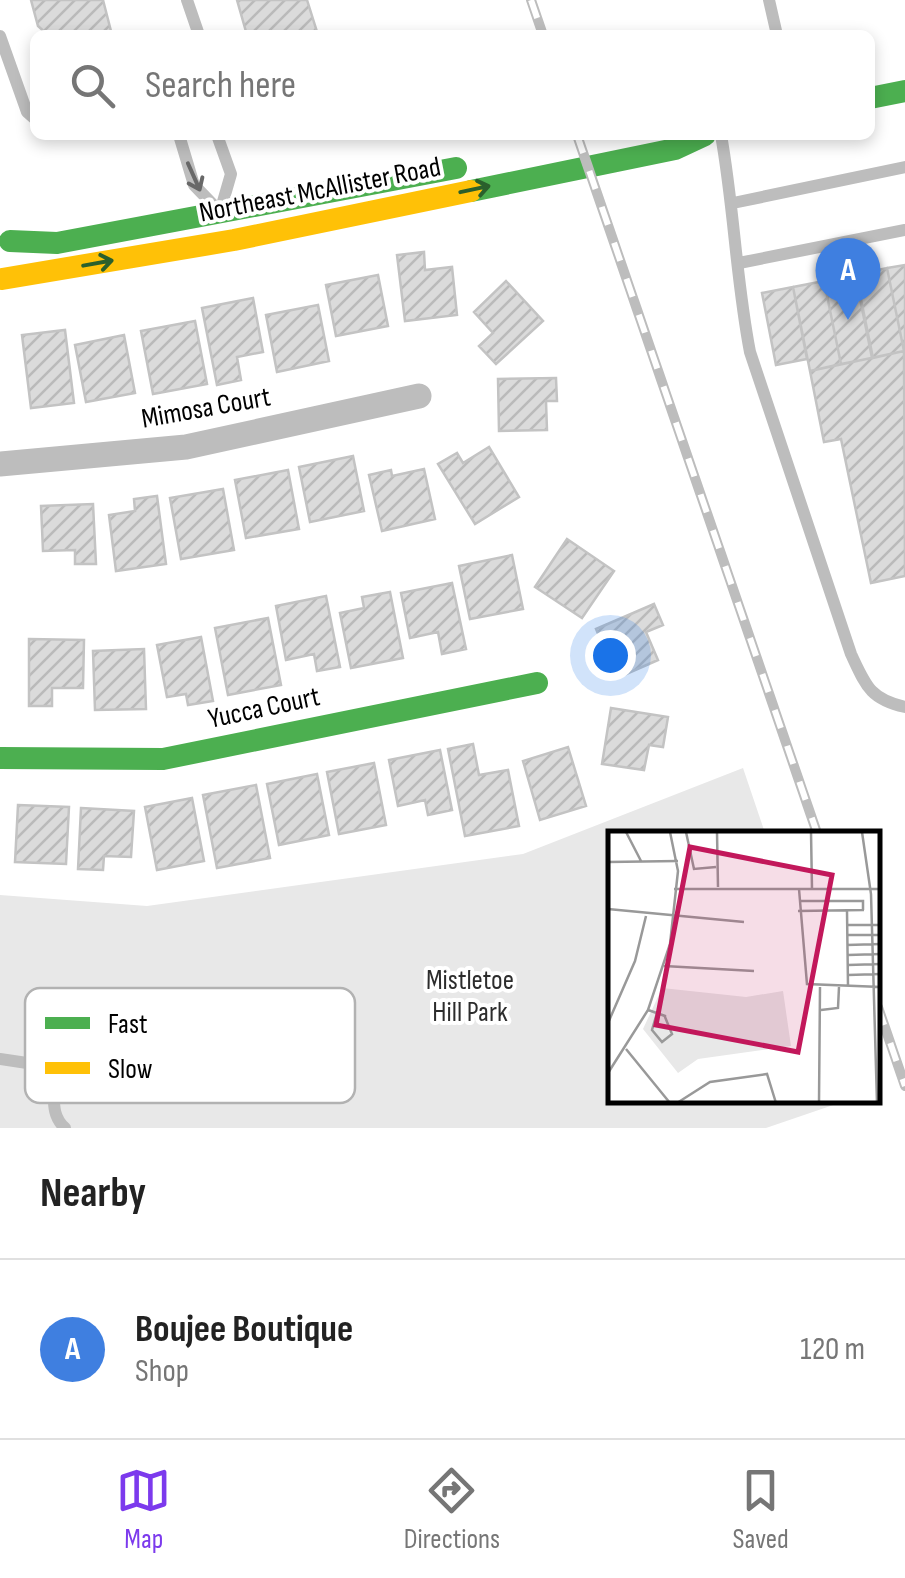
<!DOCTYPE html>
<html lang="en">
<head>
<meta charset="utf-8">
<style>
	:root { --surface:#fff; --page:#f2f2f2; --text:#222; --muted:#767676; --line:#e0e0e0; --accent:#7c3aed }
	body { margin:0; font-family:"Sofia Sans Condensed",sans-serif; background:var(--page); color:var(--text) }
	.you { position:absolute; left:610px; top:655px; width:35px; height:35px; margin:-25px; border:8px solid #fff; border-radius:50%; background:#1a73e8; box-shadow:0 0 0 15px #1a73e833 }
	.badge { display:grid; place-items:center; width:65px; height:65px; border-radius:50%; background:var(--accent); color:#fff; font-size:32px; font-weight:700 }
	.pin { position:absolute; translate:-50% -82px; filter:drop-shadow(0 2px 5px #0008) }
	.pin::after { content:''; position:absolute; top:52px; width:35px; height:30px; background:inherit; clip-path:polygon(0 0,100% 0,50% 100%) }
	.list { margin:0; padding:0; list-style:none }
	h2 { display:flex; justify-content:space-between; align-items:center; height:130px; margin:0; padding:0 40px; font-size:42px }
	h2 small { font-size:32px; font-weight:400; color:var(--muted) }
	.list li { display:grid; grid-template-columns:65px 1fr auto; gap:30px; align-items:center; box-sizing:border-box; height:180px; padding:0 40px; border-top:2px solid var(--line) }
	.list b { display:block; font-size:38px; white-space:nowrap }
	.list p { margin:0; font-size:32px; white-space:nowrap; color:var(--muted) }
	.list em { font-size:32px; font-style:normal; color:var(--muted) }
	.icon { flex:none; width:55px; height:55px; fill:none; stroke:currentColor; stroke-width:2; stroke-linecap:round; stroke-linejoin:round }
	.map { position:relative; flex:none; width:905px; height:1128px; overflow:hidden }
	.search { position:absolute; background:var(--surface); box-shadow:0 5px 15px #0003; left:30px; right:30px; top:30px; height:110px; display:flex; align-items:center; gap:25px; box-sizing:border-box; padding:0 35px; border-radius:15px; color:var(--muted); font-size:38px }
	.sheet { height:310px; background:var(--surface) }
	nav { display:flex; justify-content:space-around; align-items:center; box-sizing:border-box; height:140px; border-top:2px solid var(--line); background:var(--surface); font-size:28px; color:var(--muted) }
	nav a { display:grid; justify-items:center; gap:5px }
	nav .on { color:var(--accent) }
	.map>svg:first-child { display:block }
	.park { fill:#e8e8e8 }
	.building { fill:url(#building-hatch); stroke:#c3c3c3; stroke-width:2.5 }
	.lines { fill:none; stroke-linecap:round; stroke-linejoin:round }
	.lane { stroke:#bdbdbd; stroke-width:12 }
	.street { stroke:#bdbdbd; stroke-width:25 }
	.fast { stroke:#4caf50; stroke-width:22 }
	.slow { stroke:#ffc107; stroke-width:22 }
	.rail-casing { stroke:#bdbdbd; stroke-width:10 }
	.rail { stroke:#fff; stroke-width:6; stroke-dasharray:19; stroke-linecap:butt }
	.oneway { stroke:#686868 }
	.oneway2 { stroke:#2a602c }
	.labels { text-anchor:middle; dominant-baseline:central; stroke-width:8; stroke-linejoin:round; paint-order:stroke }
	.street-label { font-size:28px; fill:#000; stroke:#fff }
	.park-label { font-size:28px; fill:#2c2c2c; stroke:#fff }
	.inset-road { fill:none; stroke:#999; stroke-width:2.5 }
	.view { fill:#c2185b; fill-opacity:0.15; stroke:#c2185b; stroke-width:5 }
	.inset-edge { fill:none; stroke:#000; stroke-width:5 }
	.key { fill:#fff; stroke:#b2b2b2; stroke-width:2.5 }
	.key-label { font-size:28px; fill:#000 }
</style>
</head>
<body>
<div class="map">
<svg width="905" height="1128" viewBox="0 0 905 1128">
	<defs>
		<pattern id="building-hatch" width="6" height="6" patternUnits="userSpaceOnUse" patternTransform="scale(2.5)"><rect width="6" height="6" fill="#dbdbdb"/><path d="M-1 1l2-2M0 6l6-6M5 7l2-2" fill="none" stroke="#bababa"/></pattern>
	</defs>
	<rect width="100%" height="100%" fill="#fff"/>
	<path class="park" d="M743 768 765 833H610V1100L845 1101 766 1128H0V895L147 906 523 854Z"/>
	<path class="building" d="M31 0H103L112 35H48L38 26Z
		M237 0H307L318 35H247Z
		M424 252 425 270 452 267 457 315 405 321 397 255Z
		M905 265V351H904L887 268Z
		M887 268 904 351 873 358 856 275Z
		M855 274 872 358 841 364 824 281Z
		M378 275 388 326 336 336 326 285Z
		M506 281 543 321 496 364 479 346 493 333 474 312Z
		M824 281 841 364 810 371 793 287Z
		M793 287 807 359 776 365 762 293Z
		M253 298 263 352 237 357 241 380 217 385 202 308Z
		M318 305 329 361 277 372 266 315Z
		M195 321 207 384 153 394 141 331Z
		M65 330 74 403 31 408 22 335Z
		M124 335 135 393 86 402 75 345Z
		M904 351 905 576 871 583 841 439 824 442 810 371Z
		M556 378 557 401H546L547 430 499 431 498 379Z
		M489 447 519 497 475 524 438 464 457 453 463 463Z
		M353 456 364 511 310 522 299 467Z
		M424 469 435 519 382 531 369 475 391 470 392 476Z
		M288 470 299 529 246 538 235 480Z
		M223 489 234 550 181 559 170 498Z
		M157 496 166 564 116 571 109 515 135 511 134 499Z
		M93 504 96 564H75V550L43 551 41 506Z
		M567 539 614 571 582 618 535 587Z
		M512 555 523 609 470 619 459 566Z
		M452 583 466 649 442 654 438 632 410 638 401 593Z
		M390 592 403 658 351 668 340 613 364 608 362 597Z
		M326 596 340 667 317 671 314 654 286 660 276 606Z
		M654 604 663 625 646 632 658 660 617 678 596 629Z
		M268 618 281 685 228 695 215 628Z
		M201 637 213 701 188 705 186 694 167 697 157 645Z
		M29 639 84 640 83 688H52V706H29Z
		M144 649 146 709 95 710 93 651Z
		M611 708 668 717 663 747 649 745 644 770 602 764Z
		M473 744 479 775 508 770 519 826 465 836 448 749Z
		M568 747 586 806 540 820 523 761Z
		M440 750 452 810 428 815 425 800 398 806 389 760Z
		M374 763 386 825 339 834 327 772Z
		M317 774 329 835 279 845 267 784Z
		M256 785 270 858 217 868 203 795Z
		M192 798 204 861 157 870 145 807Z
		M18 805 69 807 66 864 15 862Z
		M81 808 134 811 131 857 104 856 103 870 78 869Z"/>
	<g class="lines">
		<path class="lane" d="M187 0 199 35
			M769 0 777 35
			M0 36 27 112 35 119
			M179 135 194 185 220 212 231 174 217 135
			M721 135C734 207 736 280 750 352L851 654C866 686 870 699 905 707
			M733 203 905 167
			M739 263 905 230
			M0 1059 47 1066C61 1086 45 1110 65 1128"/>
		<path class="street" d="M0 464 186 447 419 396"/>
		<path class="fast" d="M870 98 905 91
			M471 191 675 149 705 135
			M10 241 57 243 456 168
			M0 758 163 759 537 683"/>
		<path class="slow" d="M2 279 234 240 471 191"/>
		<g class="rail-casing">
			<path id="rail" d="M531 0 543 35
				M577 135 817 833
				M878 1007 905 1086"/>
		</g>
		<use href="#rail" class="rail"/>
	</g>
	<defs><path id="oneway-shaft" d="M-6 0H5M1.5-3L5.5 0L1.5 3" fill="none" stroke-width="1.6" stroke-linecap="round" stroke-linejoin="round" transform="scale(2.5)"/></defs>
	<use class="oneway" href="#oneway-shaft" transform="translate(194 177) rotate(66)"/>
	<g class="oneway2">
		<use href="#oneway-shaft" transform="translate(475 189) rotate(-12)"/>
		<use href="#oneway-shaft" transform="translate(98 263) rotate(-10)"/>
	</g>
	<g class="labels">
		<g class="street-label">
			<text transform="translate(320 190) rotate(-11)">Northeast McAllister Road</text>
			<text transform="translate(206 408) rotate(-10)">Mimosa Court</text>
			<text transform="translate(264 708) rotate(-12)">Yucca Court</text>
		</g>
		<g class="park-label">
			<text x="470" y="980">Mistletoe<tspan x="470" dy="32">Hill Park</tspan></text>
		</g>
	</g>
	<g transform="translate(608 831)">
		<rect width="272" height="272" fill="#fff"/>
		<path d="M54 157 138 166 175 160 183 215 90 228 70 242 35 198Z" fill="#e8e8e8"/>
		<path class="inset-road" d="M18 1 33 30M78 1 86 38 108 36M109 1 110 56M203 1 204 58M254 1 263 63 269 272M0 31 70 30M66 58H273M191 58 199 153 273 156M191 70H255V79M0 78 136 91M190 80 256 79M239 80 240 156M239 94H273M239 104H273M239 114 273 113M240 124 273 123M240 134 273 133M56 135 146 140M240 144 273 143M40 179 43 180 57 185V186L64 203 54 211 44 199 49 182M213 179 230 177 231 156M0 192 27 130 38 85M18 218 62 272M0 242 40 179 62 113 70 40 62 1M69 272 102 251 159 243 168 272M211 272 212 156"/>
		<path class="view" d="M82 16 224 44 190 221 48 194Z"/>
		<rect width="272" height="272" class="inset-edge"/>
	</g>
	<rect x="25" y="988" width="330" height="115" rx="15" class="key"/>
	<rect x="45" y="1017" width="45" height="12" fill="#4caf50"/>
	<rect x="45" y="1062" width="45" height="12" fill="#ffc107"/>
	<g class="key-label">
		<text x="108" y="1033">Fast</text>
		<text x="108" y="1078">Slow</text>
	</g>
</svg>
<div class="you"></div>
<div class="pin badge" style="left:848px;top:320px;background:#3f7fe0">A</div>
<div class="search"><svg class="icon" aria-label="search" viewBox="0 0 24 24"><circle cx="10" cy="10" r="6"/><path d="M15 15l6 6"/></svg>Search here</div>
</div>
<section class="sheet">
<h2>Nearby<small></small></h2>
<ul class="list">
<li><span class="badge" style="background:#3f7fe0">A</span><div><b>Boujee Boutique</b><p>Shop</p></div><em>120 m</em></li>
</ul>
</section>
<nav>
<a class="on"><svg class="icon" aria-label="map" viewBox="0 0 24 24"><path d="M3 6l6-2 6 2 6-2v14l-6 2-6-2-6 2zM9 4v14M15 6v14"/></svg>Map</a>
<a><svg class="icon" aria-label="directions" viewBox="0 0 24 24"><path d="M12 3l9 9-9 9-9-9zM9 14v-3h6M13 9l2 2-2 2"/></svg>Directions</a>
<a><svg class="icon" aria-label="saved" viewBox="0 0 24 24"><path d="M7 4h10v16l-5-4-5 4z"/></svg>Saved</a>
</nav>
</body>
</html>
